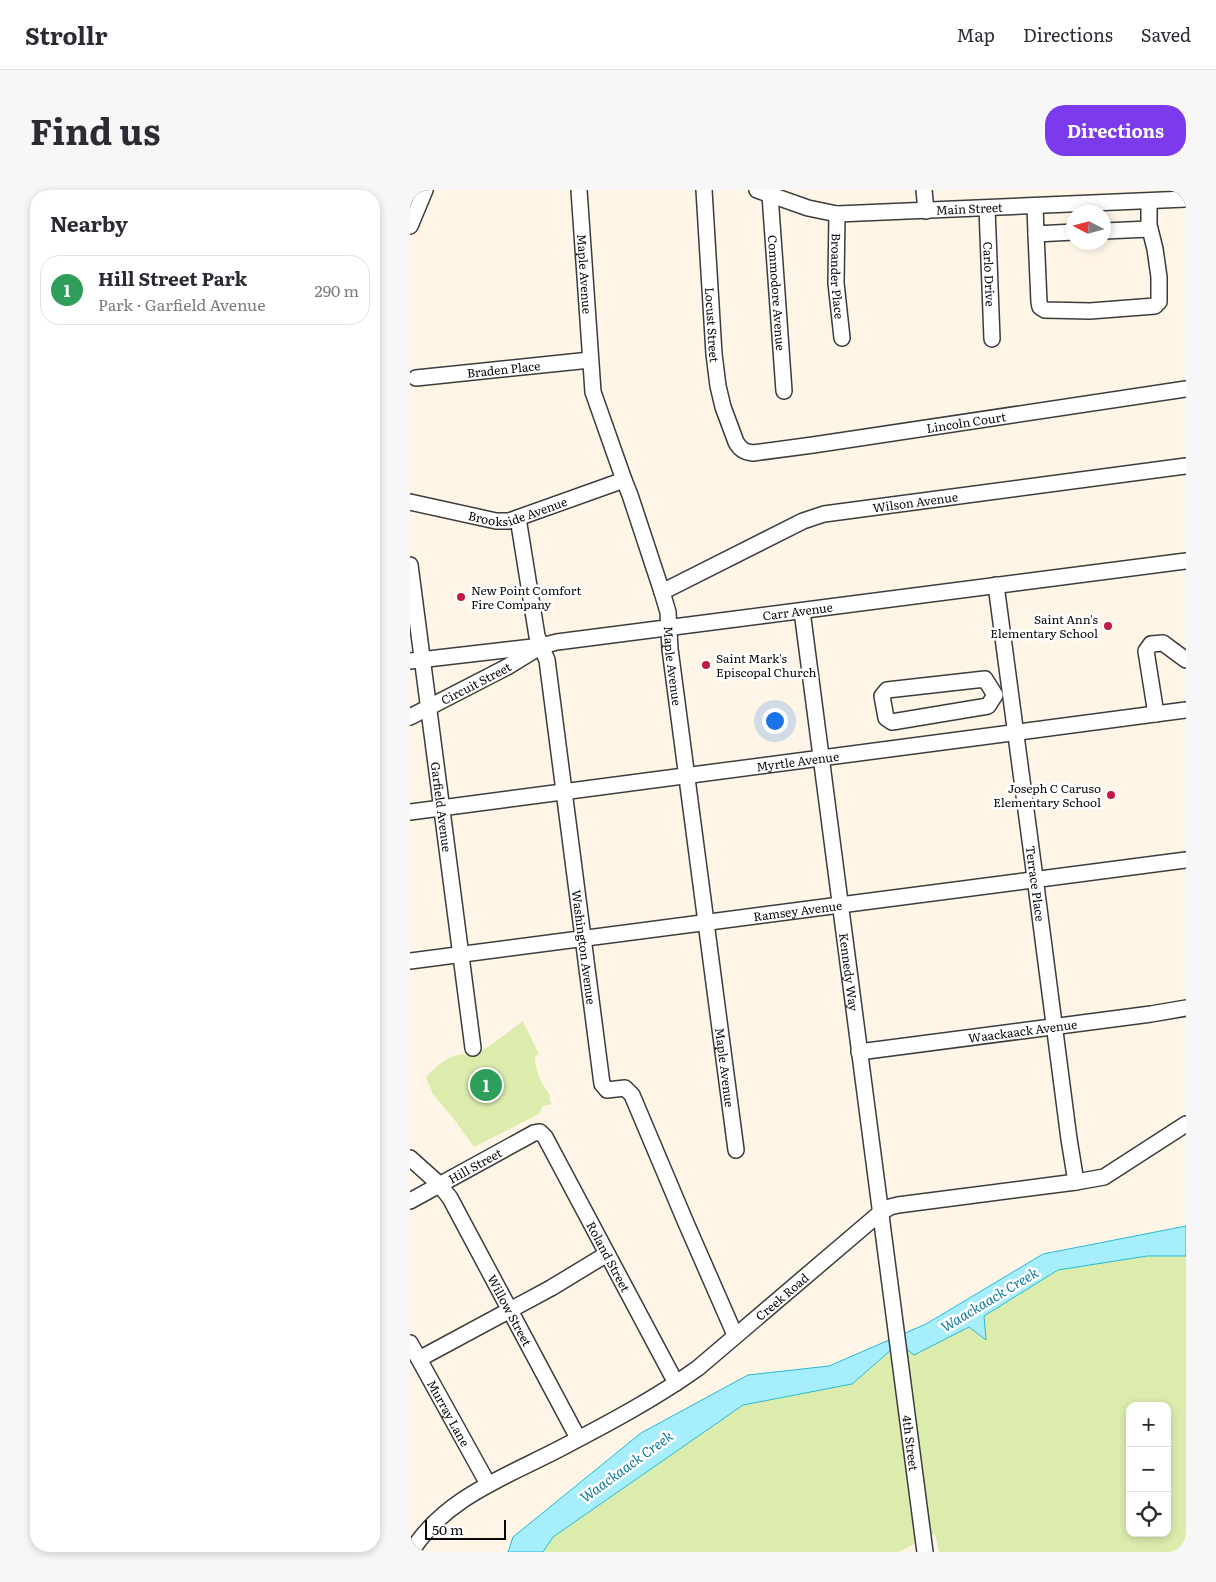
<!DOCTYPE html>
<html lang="en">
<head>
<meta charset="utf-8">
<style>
	:root { --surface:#fff; --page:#f7f7f7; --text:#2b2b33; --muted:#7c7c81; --line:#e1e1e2; --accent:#7c3aed }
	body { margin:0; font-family:Literata,serif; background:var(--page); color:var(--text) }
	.controls { position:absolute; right:15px; bottom:15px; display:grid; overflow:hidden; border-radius:10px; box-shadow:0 2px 8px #0003 }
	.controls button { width:45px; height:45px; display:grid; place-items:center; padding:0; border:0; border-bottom:1px solid var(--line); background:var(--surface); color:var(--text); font:25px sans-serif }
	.compass { position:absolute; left:656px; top:15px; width:45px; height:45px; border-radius:50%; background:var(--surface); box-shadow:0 2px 8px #0003; rotate:276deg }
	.scale { position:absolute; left:15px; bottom:12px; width:81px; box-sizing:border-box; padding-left:5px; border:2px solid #090909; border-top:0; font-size:14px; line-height:18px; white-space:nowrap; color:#090909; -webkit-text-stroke:4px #fff; paint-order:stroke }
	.you { position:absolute; left:364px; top:530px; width:18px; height:18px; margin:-12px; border:4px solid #fff; border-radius:50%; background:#1a73e8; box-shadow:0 0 0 8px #1a73e833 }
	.badge { display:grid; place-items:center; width:32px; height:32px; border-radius:50%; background:var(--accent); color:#fff; font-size:16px; font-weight:700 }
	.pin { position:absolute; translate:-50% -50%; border:2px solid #fff; box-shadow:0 1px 5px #0006 }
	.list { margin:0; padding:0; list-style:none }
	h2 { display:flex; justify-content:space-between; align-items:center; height:65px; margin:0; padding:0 20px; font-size:21px }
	h2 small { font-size:16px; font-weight:400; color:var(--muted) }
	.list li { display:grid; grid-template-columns:32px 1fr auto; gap:15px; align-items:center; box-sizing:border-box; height:70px; margin:0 10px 10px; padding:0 10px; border:1px solid var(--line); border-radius:20px }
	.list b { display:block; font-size:19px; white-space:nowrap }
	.list p { margin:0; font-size:16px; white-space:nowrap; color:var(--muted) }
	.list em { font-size:16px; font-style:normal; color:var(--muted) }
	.icon { flex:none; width:28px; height:28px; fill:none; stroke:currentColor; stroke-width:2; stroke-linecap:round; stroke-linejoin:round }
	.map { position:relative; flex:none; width:776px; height:1362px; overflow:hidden; border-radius:20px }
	header { display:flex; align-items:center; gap:30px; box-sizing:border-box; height:70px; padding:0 25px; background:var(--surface); border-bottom:1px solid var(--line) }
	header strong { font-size:24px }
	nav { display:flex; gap:28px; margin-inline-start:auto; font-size:18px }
	.intro { display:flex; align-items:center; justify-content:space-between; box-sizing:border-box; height:120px; padding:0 30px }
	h1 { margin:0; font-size:35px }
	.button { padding:12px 22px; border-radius:20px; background:var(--accent); color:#fff; font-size:18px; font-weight:700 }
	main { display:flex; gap:30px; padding:0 30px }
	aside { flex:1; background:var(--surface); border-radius:20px; box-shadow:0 2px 8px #0003 }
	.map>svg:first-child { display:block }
	.green { fill:#dbecad; fill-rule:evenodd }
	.water { fill:#a6eefb; stroke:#27b8d8 }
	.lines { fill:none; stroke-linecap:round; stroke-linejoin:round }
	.minor-casing { stroke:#3c3c3c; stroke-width:18 }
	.minor { stroke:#fff; stroke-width:15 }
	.poi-dot { fill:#c31845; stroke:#fff; stroke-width:2 }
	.labels { text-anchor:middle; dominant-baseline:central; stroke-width:5; stroke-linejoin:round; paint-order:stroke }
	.street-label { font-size:12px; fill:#090909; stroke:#fff }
	.poi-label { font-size:12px; fill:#090909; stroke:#fff; text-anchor:start }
	.water-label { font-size:14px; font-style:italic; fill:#0b7c9c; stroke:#fff }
</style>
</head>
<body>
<header>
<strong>Strollr</strong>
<nav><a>Map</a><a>Directions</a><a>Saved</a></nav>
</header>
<div class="intro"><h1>Find us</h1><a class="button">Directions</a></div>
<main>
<aside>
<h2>Nearby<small></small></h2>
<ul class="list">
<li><span class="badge" style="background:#2e9e5b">1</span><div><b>Hill Street Park</b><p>Park · Garfield Avenue</p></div><em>290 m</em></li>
</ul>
</aside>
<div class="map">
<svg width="776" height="1362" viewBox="0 0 776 1362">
	<rect width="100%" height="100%" fill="#fff5e6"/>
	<path class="green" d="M113 831 129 864 125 866C124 872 129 888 132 893 135 900 141 903 140 911L142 914 133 916 129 924 64 957 43 928 23 904 16 888C19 882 36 868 44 866 54 863 65 865 74 859 88 851 100 840 113 831Z
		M737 1066H776V1362H529L525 1344 489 1362H133L143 1347 333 1215 442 1194 481 1160 495 1158 504 1165 559 1136 575 1149 574 1126 648 1080ZM720 1216H757V1343H720Z"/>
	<path class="water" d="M776 1036V1066H737L648 1080 574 1126 576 1150 559 1137 504 1165 495 1158 481 1160 442 1194 333 1215 143 1347 133 1362H98L103 1347 231 1243 338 1185 419 1176 516 1134 633 1064Z"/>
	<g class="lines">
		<g class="minor-casing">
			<g id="minor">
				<path id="s1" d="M169 0 183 202 214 290 220 305 252 402 258 422 260 459 326 960"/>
				<path id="s2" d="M294 0 304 164 308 196 313 217 326 252C330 259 334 262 343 263L403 255 776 199"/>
				<path id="s3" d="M347 0 398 18 427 24 776 9"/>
				<path d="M514 0 516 21"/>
				<path id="s4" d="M360 5 374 201"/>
				<path d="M625 16 626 44 664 42"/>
				<path id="s5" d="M577 18 582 149"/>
				<path id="s6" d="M427 24 426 93 432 148"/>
				<path d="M0 36 15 0"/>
				<path d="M694 41 740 39"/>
				<path d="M626 44 629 112 630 117 635 120 680 121 745 116 749 112V87L745 59 739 35V11"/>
				<path id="s7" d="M6 188 180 170"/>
				<path id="s8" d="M0 312 86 331H99L214 290"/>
				<path id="s9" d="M108 328 127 446 137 470 192 894 197 900 215 898 222 905 276 1033 325 1145"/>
				<path id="s10" d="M0 375 63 858"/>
				<path id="s11" d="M586 395C610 580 636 764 659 949L666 992"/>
				<path id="s12" d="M252 402 393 331 414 324 776 276"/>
				<path id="s13" d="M392 421 515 1362"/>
				<path id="s14" d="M0 471 131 456 147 452 776 371"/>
				<path d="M575 489 585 505 578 516 482 532 476 528 472 506 477 500Z"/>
				<path d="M746 524 736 461 741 454 753 453 776 470"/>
				<path id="s15" d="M0 527 97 477 128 458"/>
				<path id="s16" d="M0 622 776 520"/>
				<path id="s17" d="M0 771 776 670"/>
				<path id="s18" d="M449 862 741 824 776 818"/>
				<path id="s19" d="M0 968 29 994 40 1008 168 1248"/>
				<path id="s20" d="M0 1011 124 943 130 942 135 947 266 1193"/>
				<path id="s21" d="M0 1153 78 1294"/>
				<path d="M9 1169 141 1098 197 1064"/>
				<path id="s22" d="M1 1362C35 1307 98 1286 153 1257 199 1233 246 1208 288 1178L470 1023 480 1017 488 1015 666 992 694 987 776 934"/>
			</g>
		</g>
		<use href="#minor" class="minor"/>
	</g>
	<g class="poi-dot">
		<circle cx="51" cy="407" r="5"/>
		<circle cx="698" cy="436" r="5"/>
		<circle cx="296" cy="475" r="5"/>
		<circle cx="701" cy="605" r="5"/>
	</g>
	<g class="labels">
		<g class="street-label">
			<text stroke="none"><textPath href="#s3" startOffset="216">Main Street</textPath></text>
			<text stroke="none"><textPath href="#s1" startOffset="84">Maple Avenue</textPath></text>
			<text stroke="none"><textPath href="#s5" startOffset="66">Carlo Drive</textPath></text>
			<text stroke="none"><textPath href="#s6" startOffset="62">Broander Place</textPath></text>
			<text stroke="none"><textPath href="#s4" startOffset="98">Commodore Avenue</textPath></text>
			<text stroke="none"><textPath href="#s2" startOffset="135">Locust Street</textPath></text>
			<text stroke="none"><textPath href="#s7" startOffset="88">Braden Place</textPath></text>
			<text stroke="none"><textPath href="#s2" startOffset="492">Lincoln Court</textPath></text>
			<text stroke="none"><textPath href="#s12" startOffset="272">Wilson Avenue</textPath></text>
			<text stroke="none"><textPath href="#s8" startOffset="111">Brookside Avenue</textPath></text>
			<text stroke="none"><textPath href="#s14" startOffset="391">Carr Avenue</textPath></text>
			<text stroke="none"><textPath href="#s1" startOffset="489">Maple Avenue</textPath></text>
			<text stroke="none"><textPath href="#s15" startOffset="74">Circuit Street</textPath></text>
			<text stroke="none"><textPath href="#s16" startOffset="391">Myrtle Avenue</textPath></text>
			<text stroke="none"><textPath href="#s10" startOffset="244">Garfield Avenue</textPath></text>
			<text stroke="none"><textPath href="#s11" startOffset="301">Terrace Place</textPath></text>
			<text stroke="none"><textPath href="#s17" startOffset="391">Ramsey Avenue</textPath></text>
			<text stroke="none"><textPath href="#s9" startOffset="435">Washington Avenue</textPath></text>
			<text stroke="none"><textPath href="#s13" startOffset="364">Kennedy Way</textPath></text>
			<text stroke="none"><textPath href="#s18" startOffset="165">Waackaack Avenue</textPath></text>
			<text stroke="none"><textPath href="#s1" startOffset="894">Maple Avenue</textPath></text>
			<text stroke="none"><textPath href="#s20" startOffset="74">Hill Street</textPath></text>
			<text stroke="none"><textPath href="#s20" startOffset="290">Roland Street</textPath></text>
			<text stroke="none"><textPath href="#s22" startOffset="454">Creek Road</textPath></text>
			<text stroke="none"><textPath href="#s19" startOffset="184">Willow Street</textPath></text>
			<text stroke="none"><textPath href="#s21" startOffset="80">Murray Lane</textPath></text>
			<text stroke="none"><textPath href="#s13" startOffset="839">4th Street</textPath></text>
		</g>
		<g class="poi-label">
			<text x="61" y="400">New Point Comfort<tspan x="61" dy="14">Fire Company</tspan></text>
			<text x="688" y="429" text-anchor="end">Saint Ann's<tspan x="688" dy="14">Elementary School</tspan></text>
			<text x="306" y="468">Saint Mark's<tspan x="306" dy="14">Episcopal Church</tspan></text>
			<text x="691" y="598" text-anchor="end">Joseph C Caruso<tspan x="691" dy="14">Elementary School</tspan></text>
		</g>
		<g class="water-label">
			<text transform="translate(579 1109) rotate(-31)">Waackaack Creek</text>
			<text transform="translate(216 1276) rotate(-36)">Waackaack Creek</text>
		</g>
	</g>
</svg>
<div class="controls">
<button>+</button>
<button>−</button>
<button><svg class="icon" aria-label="locate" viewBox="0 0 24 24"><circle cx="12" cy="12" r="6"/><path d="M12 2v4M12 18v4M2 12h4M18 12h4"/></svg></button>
</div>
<svg class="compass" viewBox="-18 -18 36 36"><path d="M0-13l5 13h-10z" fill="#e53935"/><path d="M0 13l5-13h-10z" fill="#7c7c81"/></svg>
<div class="scale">50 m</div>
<div class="you"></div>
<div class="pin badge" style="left:76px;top:895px;background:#2e9e5b">1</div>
</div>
</main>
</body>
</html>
